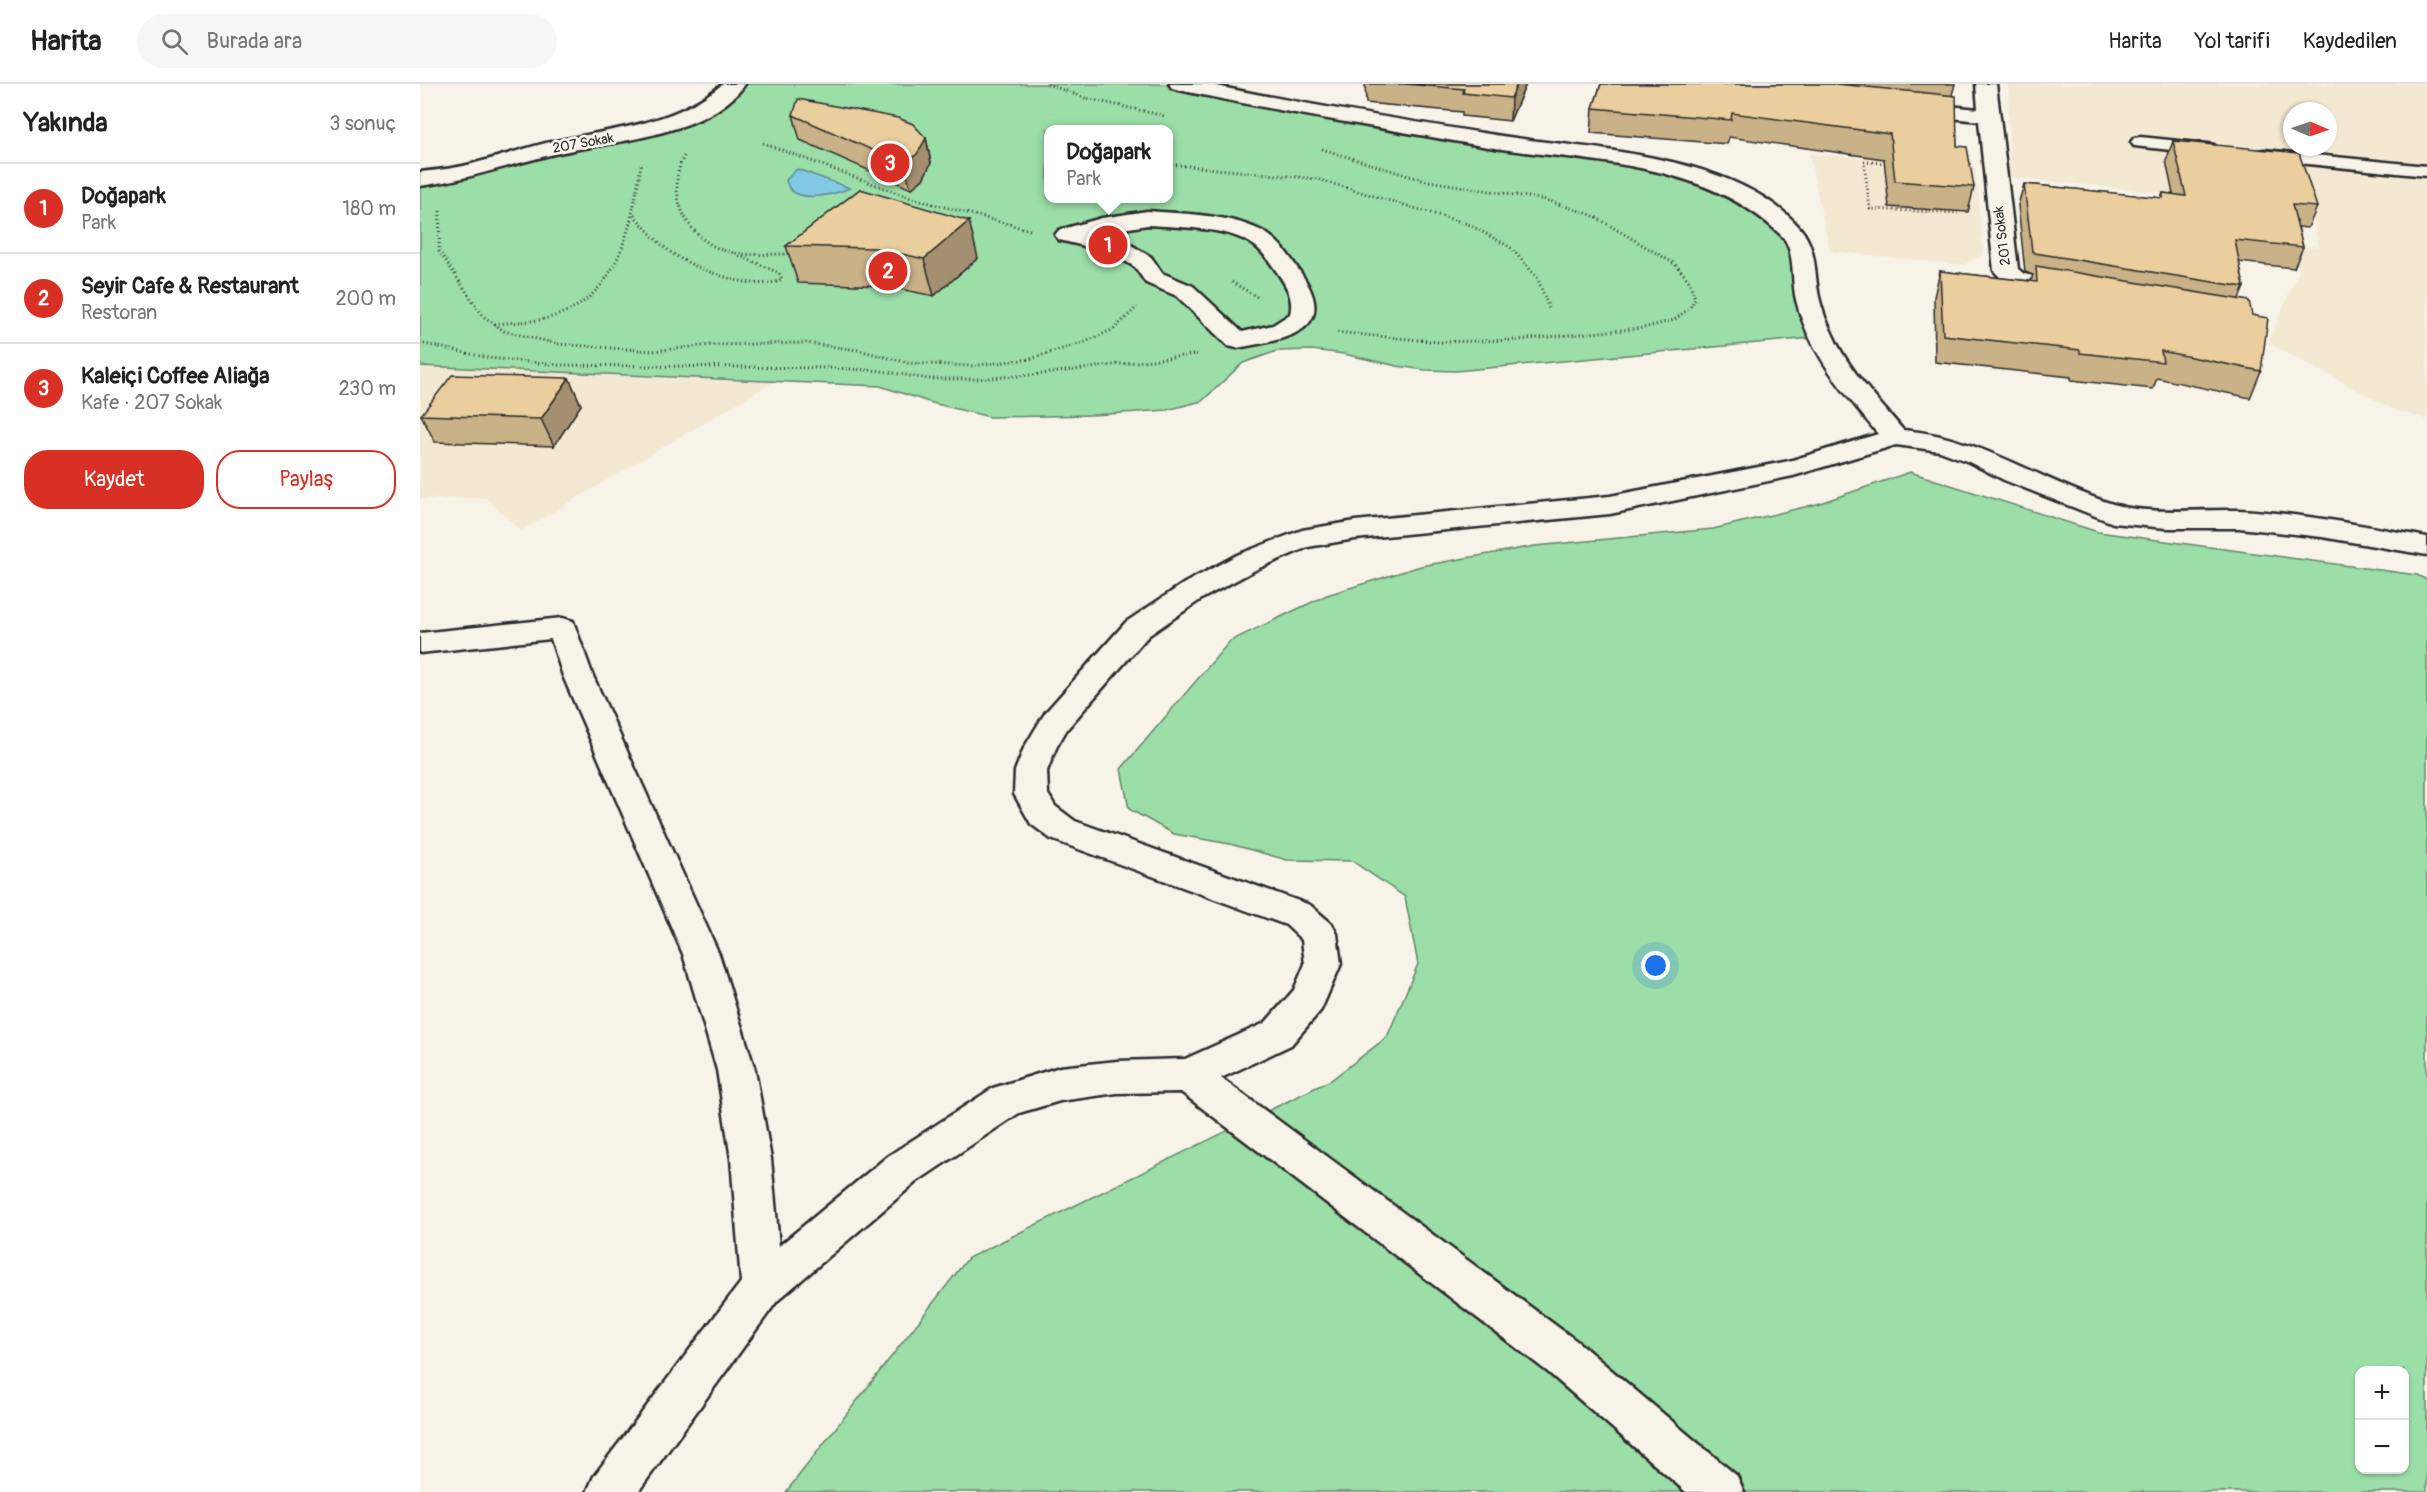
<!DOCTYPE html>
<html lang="tr">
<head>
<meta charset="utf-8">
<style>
	:root { --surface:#fff; --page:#f6f6f6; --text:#222; --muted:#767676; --line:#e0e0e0; --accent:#d93025 }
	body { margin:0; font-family:Pangolin,sans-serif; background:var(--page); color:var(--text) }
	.controls { position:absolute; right:18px; bottom:18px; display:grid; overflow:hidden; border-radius:12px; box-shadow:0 2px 4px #0004 }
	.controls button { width:54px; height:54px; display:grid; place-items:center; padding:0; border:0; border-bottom:2px solid var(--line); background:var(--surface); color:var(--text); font:30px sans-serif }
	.compass { position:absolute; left:1863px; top:18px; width:54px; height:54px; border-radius:50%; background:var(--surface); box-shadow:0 2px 4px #0004; rotate:92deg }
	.you { position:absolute; left:1236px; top:882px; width:21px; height:21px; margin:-15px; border:4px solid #fff; border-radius:50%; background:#1a73e8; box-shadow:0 0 0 9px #1a73e833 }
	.badge { display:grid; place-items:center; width:39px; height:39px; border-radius:50%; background:var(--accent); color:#fff; font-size:20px; font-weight:700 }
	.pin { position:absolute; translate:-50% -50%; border:3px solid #fff; box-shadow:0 2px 6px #0006 }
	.popup { position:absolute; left:624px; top:41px; width:129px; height:78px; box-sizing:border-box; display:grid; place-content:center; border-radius:12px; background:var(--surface); filter:drop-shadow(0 2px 4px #0005); font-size:20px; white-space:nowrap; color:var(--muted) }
	.popup b { font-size:22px; color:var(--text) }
	.popup::after { content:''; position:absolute; left:50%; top:100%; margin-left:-12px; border:12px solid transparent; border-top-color:var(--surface) }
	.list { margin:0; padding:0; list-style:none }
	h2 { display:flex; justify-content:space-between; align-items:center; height:78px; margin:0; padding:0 24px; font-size:26px }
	h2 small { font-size:20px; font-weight:400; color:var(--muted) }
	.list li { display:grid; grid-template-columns:39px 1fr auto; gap:18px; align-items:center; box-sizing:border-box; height:90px; padding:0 24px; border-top:2px solid var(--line) }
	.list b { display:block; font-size:22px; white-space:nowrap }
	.list p { margin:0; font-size:20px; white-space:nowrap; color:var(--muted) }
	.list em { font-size:20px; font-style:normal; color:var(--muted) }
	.actions { display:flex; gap:12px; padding:18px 24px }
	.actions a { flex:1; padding:14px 0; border:2px solid var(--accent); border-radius:24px; text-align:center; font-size:21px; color:var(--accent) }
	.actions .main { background:var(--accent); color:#fff }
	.icon { flex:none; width:33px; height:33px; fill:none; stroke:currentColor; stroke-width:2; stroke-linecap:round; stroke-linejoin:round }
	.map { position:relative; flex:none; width:2007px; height:1408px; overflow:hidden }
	header { display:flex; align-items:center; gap:36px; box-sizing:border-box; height:84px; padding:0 30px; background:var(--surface); border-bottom:2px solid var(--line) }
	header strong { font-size:28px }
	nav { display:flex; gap:33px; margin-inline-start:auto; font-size:21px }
	.search { width:420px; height:54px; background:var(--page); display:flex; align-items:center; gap:15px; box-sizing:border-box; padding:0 21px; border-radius:33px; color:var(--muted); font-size:22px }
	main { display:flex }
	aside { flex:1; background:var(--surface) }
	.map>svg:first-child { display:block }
	.built { fill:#f3e8d2; fill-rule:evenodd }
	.green { fill:#9bdea8; stroke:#63846a; stroke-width:1.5; fill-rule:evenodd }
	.water { fill:#82c9e3; stroke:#5f8a99; stroke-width:1.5 }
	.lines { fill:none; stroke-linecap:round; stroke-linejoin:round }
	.lane-casing { stroke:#2b2b2b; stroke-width:5 }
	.street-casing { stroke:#2b2b2b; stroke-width:5 }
	.path { stroke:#2b2b2b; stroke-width:3; stroke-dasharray:1 3; stroke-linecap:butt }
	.lane { fill:#f7f3e8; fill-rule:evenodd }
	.street { fill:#f7f3e8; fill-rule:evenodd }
	.wall { fill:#c9b188; stroke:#2b2b2b; stroke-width:1.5 }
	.shaded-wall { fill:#a4906f; stroke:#2b2b2b; stroke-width:1.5 }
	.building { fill:#eace9e; stroke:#2b2b2b; stroke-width:1.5 }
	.labels { text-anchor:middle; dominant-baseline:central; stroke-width:5; stroke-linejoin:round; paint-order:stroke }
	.far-street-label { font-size:14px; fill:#2b2b2b; stroke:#f7f3e8 }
</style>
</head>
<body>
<header>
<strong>Harita</strong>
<div class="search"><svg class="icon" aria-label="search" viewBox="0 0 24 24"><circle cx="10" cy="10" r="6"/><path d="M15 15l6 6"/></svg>Burada ara</div>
<nav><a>Harita</a><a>Yol tarifi</a><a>Kaydedilen</a></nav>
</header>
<main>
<aside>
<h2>Yakında<small>3 sonuç</small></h2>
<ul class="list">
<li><span class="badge">1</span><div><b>Doğapark</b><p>Park</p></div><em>180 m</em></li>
<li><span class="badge">2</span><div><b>Seyir Cafe &amp; Restaurant</b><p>Restoran</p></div><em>200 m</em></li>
<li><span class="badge">3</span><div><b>Kaleiçi Coffee Aliağa</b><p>Kafe · 207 Sokak</p></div><em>230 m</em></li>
</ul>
<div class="actions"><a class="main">Kaydet</a><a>Paylaş</a></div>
</aside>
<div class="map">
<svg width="2007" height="1408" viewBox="0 0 2007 1408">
	<rect width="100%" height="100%" fill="#f7f3e8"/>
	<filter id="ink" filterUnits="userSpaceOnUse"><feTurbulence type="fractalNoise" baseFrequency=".0167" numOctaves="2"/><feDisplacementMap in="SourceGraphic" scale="12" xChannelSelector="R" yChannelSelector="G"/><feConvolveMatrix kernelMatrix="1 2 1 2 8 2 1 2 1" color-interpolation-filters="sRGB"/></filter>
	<g filter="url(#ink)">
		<path class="built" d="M1588 0H2007V335L1977 327 1848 259 1879 187 1877 162 1899 163 1891 124 1589 93ZM1872 27H1908V63H1872Z
			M1389 70 1555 82 1563 170 1544 181 1410 167Z
			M0 282 353 298 101 447 66 414 0 415Z"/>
		<path class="green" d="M315 0H759L1221 79 1295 98 1373 149 1401 253 1036 287 1005 286 977 282 924 270 892 266 857 267 823 279 782 317 747 326 673 331 570 333 512 319 460 302 0 282V95L226 47ZM628 45H748V114H628Z
			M1490 388 1678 448 1997 491 2007 496V1408H366L548 1174 911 996 967 953 998 880 985 813 932 777 867 776 810 760 754 750 709 725 701 685 810 557 907 511 1001 482 1115 462 1293 445 1397 420ZM1940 1286H1984V1386H1940Z"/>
		<path class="water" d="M377 85 430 104C413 111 371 122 366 96Z"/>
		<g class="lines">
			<g class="lane-casing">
				<path id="lane" d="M1720 53 1788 60 1794 61 1797 65 1794 69 1788 70 1714 62 1711 58 1714 54Z
					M1844 66 2007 82V92L1838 75 1835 71 1838 67Z"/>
			</g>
			<g class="street-casing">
				<path id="street" d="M303 0H325C288 54 184 57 126 72 83 83 44 96 0 102V88C20 86 40 84 59 78 82 72 103 65 126 59 188 45 251 43 303 0Z
					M749 0H787C881 20 975 35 1069 50 1163 66 1314 67 1380 144 1397 164 1394 189 1399 213 1402 226 1407 239 1413 251 1429 287 1458 316 1483 346 1560 352 1623 399 1696 421 1730 431 1782 425 1818 426 1881 429 1945 442 2007 453V471L1902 453 1819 444H1746L1693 439 1584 396 1549 378 1520 367 1476 361 1373 392 1190 430 935 455 888 463 837 485 783 514 728 552 647 645 636 664 627 687 628 710 635 722 655 737 890 821 912 840 917 850 921 880 901 926 871 961 801 994 1158 1258 1317 1392 1324 1408H1266L1128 1288 761 1008 697 1009 640 1017 599 1029 496 1098 357 1217 218 1408H167L174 1392 321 1198 311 1075 297 986 263 870 143 592 131 555 0 569V549L142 534 153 537 173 592 299 870 335 986 351 1075 359 1162 468 1072 573 1004 640 983 697 977 765 975 845 939 874 906 885 880 882 856 866 841 631 755 611 740 594 710 595 687 604 664 625 629 706 538 763 500 817 471 882 446 935 437 1190 412 1369 377 1458 350C1424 308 1389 269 1376 216 1371 196 1376 166 1361 151 1282 74 1163 79 1062 62 961 44 860 28 759 6L752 4Z
					M1556 0H1576L1598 185 1604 190 1648 199 1652 204 1648 209 1640 211 1588 201 1574 187 1559 37 1491 30 1484 28 1481 24 1484 20 1491 18 1558 25Z
					M727 127C764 130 806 130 840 146 857 154 868 170 878 185 923 247 867 255 817 264L808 262 757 212 726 199 715 183 690 168 639 156 635 151 639 146 682 134ZM727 141C757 143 811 143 835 162 845 170 852 181 859 191 867 203 874 215 870 230L853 241 822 248 773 202 742 189 731 173 706 158 674 150Z"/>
			</g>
			<path class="path" d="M627 0 665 14 745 32
				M343 59 488 113 610 146
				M902 65 1002 96 1126 116 1172 131 1255 180 1269 197 1275 214 1270 224 1254 236 1223 244 1097 256 1019 258 915 248
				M264 72C246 106 264 151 300 165 320 173 344 170 365 170
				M1469 79 1444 78 1450 125 1538 129
				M748 80 897 95 1048 140 1090 163 1117 193 1129 225
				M20 127 19 167 63 232 84 247 138 260 232 267 292 261 386 259 438 266 488 279 551 282 610 275 665 258 694 245 717 223
				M214 131C226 145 238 159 253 170 275 185 339 210 362 195L359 189 318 171
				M812 198 839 214
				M75 240C98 238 122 238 143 229 202 205 212 136 221 81
				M0 259 69 274 139 281 413 284 462 287 508 295H557L623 290 778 270"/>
			<use href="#lane" class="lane"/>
			<use href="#street" class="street"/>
		</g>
		<path class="wall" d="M945 0H1106L1090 37 1042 32V28L946 19Z
			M1181 0H1535L1532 11 1537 62 1554 103 1548 128 1469 123 1464 75 1309 53 1307 60 1171 49 1173 24Z
			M373 31 506 54 511 79 503 95 491 105 380 56Z
			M1753 57 1897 123 1888 144 1878 143 1883 163 1874 184 1819 178 1824 203 1819 215 1841 287 1830 314 1737 294 1733 305 1651 296V293L1515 278 1514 213 1520 187 1611 197 1613 191 1605 188 1598 121 1604 100 1741 114 1743 109 1753 110 1746 77Z
			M440 105 558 174 514 212 465 202 378 199 366 162Z
			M149 294 161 321 134 362 15 358 1 331Z"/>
		<path class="shaded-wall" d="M1097 0H1106L1090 37 1091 14Z
			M506 54 511 79 503 95 491 105 484 80Z
			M549 137 558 174 514 212 504 175Z
			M149 294 161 321 134 362 121 335Z"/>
		<path class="building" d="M985 0H1097L1091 14 1043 9 1044 5Z
			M1181 0H1417L1536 12 1537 62 1547 63 1554 103 1475 97 1470 50 1312 29 1311 36 1173 24Z
			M378 15 478 34 493 40 506 54 497 70 484 80 373 31Z
			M1753 57 1879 69 1897 123 1872 121 1883 163 1815 156 1824 203 1615 169 1612 167 1604 100 1743 114V109L1766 112Z
			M440 105 549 137 504 175 455 164 366 162Z
			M1616 182 1829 217 1832 231 1848 234 1841 287 1741 267 1743 278 1660 269V266L1523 251 1520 187 1617 198Z
			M32 291 149 294 121 335 1 331Z"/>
	</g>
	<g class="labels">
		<g class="far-street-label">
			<text transform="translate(163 59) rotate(-10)">207 Sokak</text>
			<text transform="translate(1582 152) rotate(-97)">201 Sokak</text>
		</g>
	</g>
</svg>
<div class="controls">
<button>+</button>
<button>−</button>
</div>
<svg class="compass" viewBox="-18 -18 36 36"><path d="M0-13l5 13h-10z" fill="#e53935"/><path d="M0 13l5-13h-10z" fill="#767676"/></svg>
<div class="you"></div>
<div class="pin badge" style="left:688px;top:161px">1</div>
<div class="popup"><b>Doğapark</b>Park</div>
<div class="pin badge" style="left:468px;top:187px">2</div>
<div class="pin badge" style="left:470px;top:79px">3</div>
</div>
</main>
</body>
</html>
